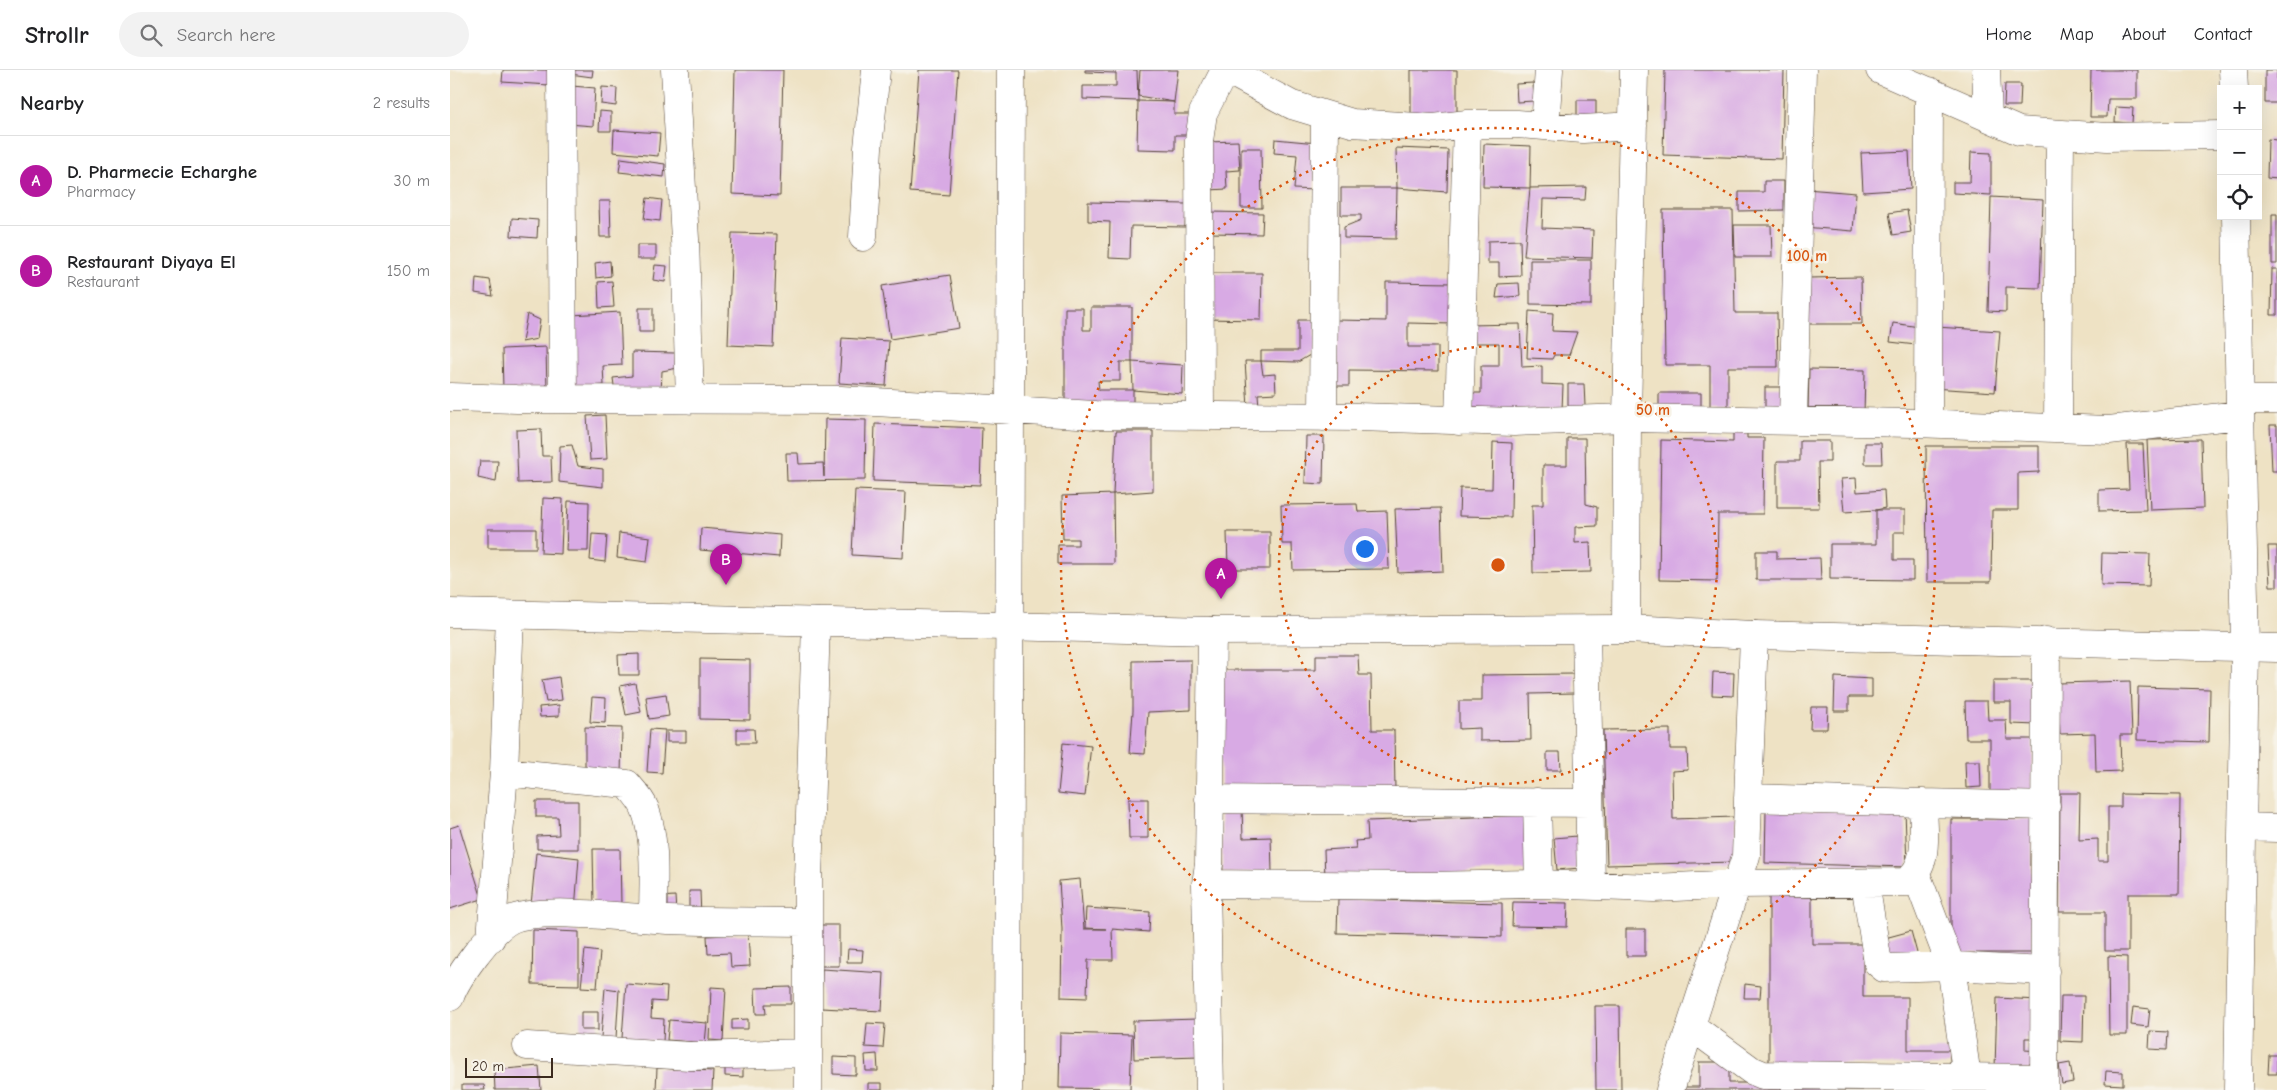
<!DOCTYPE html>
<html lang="en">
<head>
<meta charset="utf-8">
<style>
	:root { --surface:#fff; --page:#f2f2f2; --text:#202124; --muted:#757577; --line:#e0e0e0; --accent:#b5179e }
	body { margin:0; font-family:"Comic Neue",sans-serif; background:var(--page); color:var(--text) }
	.controls { position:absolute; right:15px; top:15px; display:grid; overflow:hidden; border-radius:0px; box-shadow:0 5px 20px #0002 }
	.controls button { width:45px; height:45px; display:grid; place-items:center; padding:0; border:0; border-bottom:1px solid var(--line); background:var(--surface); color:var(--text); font:25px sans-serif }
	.scale { position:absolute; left:15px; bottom:12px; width:88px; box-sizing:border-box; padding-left:5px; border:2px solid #3b2a1e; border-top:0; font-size:14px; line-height:18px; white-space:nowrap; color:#3b2a1e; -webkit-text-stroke:4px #f7f3e8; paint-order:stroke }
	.you { position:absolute; left:914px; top:478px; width:18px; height:18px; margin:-12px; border:4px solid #fff; border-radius:50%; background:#1a73e8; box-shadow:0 0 0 8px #1a73e833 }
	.badge { display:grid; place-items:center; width:32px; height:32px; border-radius:50%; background:var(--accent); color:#fff; font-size:16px; font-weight:700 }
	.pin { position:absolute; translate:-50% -41px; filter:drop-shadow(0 1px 2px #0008) }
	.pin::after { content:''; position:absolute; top:26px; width:18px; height:15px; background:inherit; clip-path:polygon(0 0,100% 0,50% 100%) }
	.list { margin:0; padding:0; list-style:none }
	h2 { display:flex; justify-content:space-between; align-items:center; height:65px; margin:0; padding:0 20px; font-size:21px }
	h2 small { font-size:16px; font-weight:400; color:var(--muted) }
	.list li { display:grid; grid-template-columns:32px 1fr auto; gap:15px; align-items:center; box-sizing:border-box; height:90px; padding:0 20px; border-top:1px solid var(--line) }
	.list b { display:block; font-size:19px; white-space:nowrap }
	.list p { margin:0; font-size:16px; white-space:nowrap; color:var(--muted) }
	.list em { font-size:16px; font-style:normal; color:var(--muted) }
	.icon { flex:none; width:28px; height:28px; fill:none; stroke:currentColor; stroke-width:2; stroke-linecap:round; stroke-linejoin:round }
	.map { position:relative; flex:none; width:1827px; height:1020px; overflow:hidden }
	header { display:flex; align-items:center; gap:30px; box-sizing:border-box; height:70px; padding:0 25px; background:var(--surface); border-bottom:1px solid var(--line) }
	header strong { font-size:24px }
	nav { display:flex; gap:28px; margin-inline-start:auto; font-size:18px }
	.search { width:350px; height:45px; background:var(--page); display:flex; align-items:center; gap:12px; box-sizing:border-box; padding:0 18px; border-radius:28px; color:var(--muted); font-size:19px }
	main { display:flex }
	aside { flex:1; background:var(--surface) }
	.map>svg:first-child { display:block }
	.building { fill:#d8aae4 }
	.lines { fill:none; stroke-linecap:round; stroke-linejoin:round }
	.minor-casing { stroke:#564637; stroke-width:29 }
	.major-casing { stroke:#564637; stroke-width:29 }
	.minor { stroke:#fff; stroke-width:28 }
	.major { stroke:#fff; stroke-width:28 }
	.ring { fill:none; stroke:#d7540e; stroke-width:2.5; stroke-dasharray:2.5 5 }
	.centre { fill:#d7540e; stroke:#f7f3e8; stroke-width:2.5 }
	.ring-label { font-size:15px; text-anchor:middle; font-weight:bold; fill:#d7540e; stroke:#f7f3e8; stroke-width:5; stroke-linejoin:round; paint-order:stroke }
</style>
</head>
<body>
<header>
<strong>Strollr</strong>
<div class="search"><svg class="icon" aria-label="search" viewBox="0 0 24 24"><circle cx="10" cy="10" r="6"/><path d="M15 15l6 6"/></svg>Search here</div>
<nav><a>Home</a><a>Map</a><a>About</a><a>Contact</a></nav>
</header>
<main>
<aside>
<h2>Nearby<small>2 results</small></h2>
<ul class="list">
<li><span class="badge">A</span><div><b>D. Pharmecie Echarghe</b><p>Pharmacy</p></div><em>30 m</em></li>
<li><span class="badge">B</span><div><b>Restaurant Diyaya El</b><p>Restaurant</p></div><em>150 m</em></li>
</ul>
</aside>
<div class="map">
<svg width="1827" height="1020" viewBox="0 0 1827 1020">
	<rect width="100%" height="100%" fill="#f7f3e8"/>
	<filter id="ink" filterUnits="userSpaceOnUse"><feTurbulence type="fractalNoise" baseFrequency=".02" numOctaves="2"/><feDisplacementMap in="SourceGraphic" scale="10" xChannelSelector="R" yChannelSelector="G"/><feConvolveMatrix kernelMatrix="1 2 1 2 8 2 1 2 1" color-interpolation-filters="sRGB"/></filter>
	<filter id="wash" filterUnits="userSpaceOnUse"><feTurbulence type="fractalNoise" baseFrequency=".0096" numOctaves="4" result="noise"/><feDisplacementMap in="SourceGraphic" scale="20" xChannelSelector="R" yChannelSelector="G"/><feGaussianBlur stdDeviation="1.12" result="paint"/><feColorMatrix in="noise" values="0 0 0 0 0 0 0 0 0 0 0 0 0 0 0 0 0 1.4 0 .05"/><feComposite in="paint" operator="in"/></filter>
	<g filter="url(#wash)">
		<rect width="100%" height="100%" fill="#eee2c4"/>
		<g id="blocks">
			<path class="building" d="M53 0H100L99 15 52 12Z
				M121 0H143L142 7 120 4Z
				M285 0H333L330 126 282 124Z
				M469 0H508L499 125 460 122Z
				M635 0H687L688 31 633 29V16H666V3L635 2Z
				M690 0H728L724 32 688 26Z
				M961 0H1007V47H961Z
				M1215 0H1334L1332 89 1213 85Z
				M1641 0H1687V29H1658L1657 47H1640Z
				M1815 0H1827V33H1815Z
				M1083 13 1084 31 1067 32 1066 14Z
				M1555 14H1571L1570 36H1554Z
				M122 16 145 18 143 56 119 54Z
				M152 17 167 18 166 36 151 34Z
				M1127 30H1146V50H1127Z
				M688 31 724 32V44H741V65H725V80L687 79Z
				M1666 37 1683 38 1682 53 1665 52Z
				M150 41 161 42V61H149Z
				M164 60 210 63 208 86 163 82Z
				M825 69 867 73 864 120 844 119 847 85 824 83Z
				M1818 69 1827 70V109L1817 108Z
				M788 71 790 100 776 101 777 119 759 120 757 72Z
				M1034 74 1081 76 1080 118 1033 117Z
				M791 78H811L812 138H791Z
				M946 78 998 80 997 122 947 118Z
				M1459 81 1461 119 1413 122 1411 83Z
				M1521 82 1541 83V125L1503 123V112H1520Z
				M171 88 215 94 214 107 169 102Z
				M1314 111H1334V140L1289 141V122H1314Z
				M1136 117 1135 130 1093 129 1092 158 1143 160 1142 188 1074 186 1080 118Z
				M891 118H947L946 169 894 168V157L911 150V145H891Z
				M1356 119 1406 123 1403 161 1353 157Z
				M1541 127 1593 130 1590 218 1556 217V242L1538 241Z
				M197 128 212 130 210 151 194 149Z
				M149 131H160L161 167H150Z
				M638 132 736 134 735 157 681 156 680 189 659 188 660 152 638 151Z
				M1213 140H1283L1285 243H1327L1328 297H1278V339H1260V295H1215Z
				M1457 140 1461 162 1443 165 1439 143Z
				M760 142 813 143 812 164 760 163Z
				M1822 144H1827V194H1822Z
				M62 148 88 150 87 168 61 166Z
				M1284 155H1321L1322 187H1285Z
				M282 163 327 164 323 277 278 275Z
				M1070 170 1071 206 1049 207V193H1038V171Z
				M187 175H206V189H187Z
				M1080 190H1141V235L1080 234Z
				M160 191 161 206 146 208 145 193Z
				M205 195 217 196 215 212 203 210Z
				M1822 199H1827V245H1821Z
				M755 203H812L811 250 755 249Z
				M500 205 509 258 440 269 432 216Z
				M1411 207 1412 254H1358V208Z
				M26 208 40 210 43 226 25 223Z
				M162 211 164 237 149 238 148 212Z
				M936 212 1003 213V254L958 253V277H988V301L899 300V316H886L887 250 936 251Z
				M1069 213 1070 226 1046 228 1048 214Z
				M641 237H682V292L733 295 732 324 683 320 682 292H670V311H648L649 320H683V340H615V238H633V260H641Z
				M189 238H203V262H189Z
				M1079 241 1103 243 1102 261 1127 262 1119 285H1104L1102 289 1077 288Z
				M170 242 172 295 153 296 154 315 126 317 122 245Z
				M77 244 90 250 87 269 72 272Z
				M848 250H865V282L848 292 811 291V281H848Z
				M1443 253 1469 257 1466 275 1440 272Z
				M1070 254 1072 297 1092 296V314L1113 315 1112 340H1019V323H1031V296H1049V273H1019L1018 255Z
				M1486 257 1550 261 1545 322 1482 318Z
				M392 268 439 271 436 316 389 313Z
				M96 277 97 322 53 320 52 279Z
				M182 282 225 283 228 298 212 301 211 324 165 323 163 308 182 306Z
				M795 291H811L813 305 825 304 826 323 808 324 809 337H798Z
				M1359 299 1415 300 1414 345 1358 343Z
				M1118 314H1134L1135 336 1118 337Z
				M1315 317H1334V343H1315Z
				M1209 323H1251V342L1209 341Z
				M155 345 157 389 140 390 137 346Z
				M375 349 416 350 415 410 337 411 336 383H348L349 394 373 393 374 407Z
				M425 354 532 358 530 415 423 411Z
				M1820 355H1827V401H1822Z
				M91 359 92 386H101L102 412 68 413 66 360Z
				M666 361H703V421L663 424Z
				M1283 362 1297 363V368H1314L1313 444H1268L1267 511 1209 510 1211 370 1283 372Z
				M856 366H874L873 414 855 413Z
				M1117 368H1135L1136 434 1147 437V456L1125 457V473L1140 472 1141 502 1083 503 1082 435H1093V395H1117Z
				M1751 369 1753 438 1700 440 1697 370Z
				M1350 371H1380V392H1368L1369 438H1327V391H1350Z
				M1043 372 1062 373 1061 447 1009 446 1010 418 1042 419Z
				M1415 373H1431L1432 394H1415Z
				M1677 374H1693L1696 440 1649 441V420L1679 419Z
				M122 375 128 396 153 399V417L109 412 110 376Z
				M1476 376H1589V402L1568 403V440H1542L1541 512H1477Z
				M30 391H48L46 412 28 408Z
				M1406 408 1407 422 1434 420 1435 438 1426 440H1455V462H1444V490H1463V510L1380 509V474H1426V440L1394 442 1391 409Z
				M405 420 456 422 453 488 402 485Z
				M663 424 664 494H608V475H628V469H613L612 426Z
				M93 428 113 429 111 484 91 483Z
				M118 431 139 432 138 481H116Z
				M907 434 908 442 937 441 939 499 843 500 842 474H832L831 435Z
				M991 438 993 501 948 503 945 439Z
				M251 458 330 465 329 487 250 480Z
				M38 459H86V478H38Z
				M777 462H820V499H778Z
				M169 463 200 467 197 492 167 488Z
				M142 464 157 465 155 492 140 490Z
				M1818 476H1827V516H1820Z
				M1306 481H1327V489L1370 488 1371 510H1306Z
				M1652 483 1700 484 1699 516 1651 515Z
				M189 584V605H169L168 585Z
				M866 585H908L909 605H921L922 660H944L945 721 771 722 770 600H866Z
				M250 589 300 590V650L250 649Z
				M741 590V640L698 642 695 684 680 683 683 641V591Z
				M1263 602 1284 603 1283 626 1262 625Z
				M1125 604V623L1080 624 1081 670 1030 671V658L1009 659V631H1032V605Z
				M109 607 112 630 96 632 92 610Z
				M1385 607 1422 609V627H1399V641H1384Z
				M1543 611H1587V655L1561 654V632H1543Z
				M1680 611 1682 665H1670L1671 701 1646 702 1645 663 1610 664 1608 613Z
				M185 613 191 642 176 645 170 616Z
				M1688 617 1760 619 1759 672 1687 670Z
				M216 624 219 646 199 649 196 627Z
				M142 627 156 628 155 653 140 652Z
				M1515 631H1537L1538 650H1556L1557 669H1583L1582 724 1540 723V669H1516Z
				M109 635V646L90 647 89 637Z
				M1361 637H1378L1377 659H1360Z
				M135 657 172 658 171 707 135 706Z
				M200 659 215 660 212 703 197 702Z
				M287 659H304L305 673H287Z
				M1220 659V679H1237L1238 700 1222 701 1223 749 1285 747 1286 792 1157 795 1153 660Z
				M217 661H236V672H217Z
				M613 673 641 676 635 726 608 723Z
				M1097 682H1110L1111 700H1097Z
				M1515 691H1530L1531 717 1516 718Z
				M1610 723H1630L1629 770 1648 769V791H1658V737H1671V724L1730 725 1729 824H1678V881H1655V842H1609Z
				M678 729H698V768H679Z
				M86 731H128V779H87V766L109 765 108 747H86Z
				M792 739 793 768 821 767 822 802H773L771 740Z
				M1455 740 1457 797 1315 793 1316 741Z
				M1080 745 1083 800 875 808 874 780 906 778 905 771 918 770 917 751Z
				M1501 749H1582V883H1501Z
				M9 755 32 829 0 839V758Z
				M1127 766 1130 798 1107 800 1104 768Z
				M143 779H170L171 835 144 836Z
				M86 783 129 788 125 840 81 835Z
				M630 809 634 859H656L635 858 636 838 700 842 699 862 662 859 663 890H638L637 928 611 927 612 859 609 811Z
				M239 821H250L251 847H239Z
				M1319 821 1362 822V874H1413V927H1458V980H1500V995L1319 993Z
				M225 826 226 843 210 844 209 827Z
				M888 829 1052 833V867L887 863Z
				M1063 832 1118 833 1117 857 1062 856Z
				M369 855H389V896H368Z
				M1176 859H1195V886H1176Z
				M83 860 129 862V915L82 914Z
				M1461 861 1467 883 1440 891 1435 868Z
				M298 864 300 896 281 897 280 883 258 884 257 866Z
				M398 879 413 880 412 892H397Z
				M135 880 150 882 147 918 131 917Z
				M1658 886 1677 887V965H1659Z
				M372 899 434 903 432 941 371 938Z
				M176 914 217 917 216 932 202 931 201 948 214 949 213 972 172 968Z
				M1295 914 1311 916 1310 928H1294Z
				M261 917 276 918 273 971 259 970Z
				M341 917V934H315L316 944H306L305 918Z
				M155 918 169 920 166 968 151 967Z
				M1611 926H1634L1633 972 1610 971Z
				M1547 928 1589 930 1588 968H1575V980L1589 981 1588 1000 1545 999Z
				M1145 936H1170L1171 1020H1146Z
				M1683 937 1700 939 1698 957 1681 955Z
				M131 942H148V960H131Z
				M298 949V959H282V950Z
				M747 949 749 987 684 989 683 951Z
				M219 950 257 953 255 973 217 970Z
				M417 953 435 954 433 978 415 977Z
				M1700 961 1718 962 1717 980 1699 979Z
				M610 963 682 965 680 1019 609 1018Z
				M427 984 428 1001H416L415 985Z
				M1819 985H1827V1004H1818Z
				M383 987 406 988V1005L383 1004Z
				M1249 992H1279V1013H1413V1020H1234L1233 1017H1249Z
				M275 993H293V1007L275 1006Z
				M1620 993 1623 1012 1612 1014 1609 995Z
				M89 996 91 1020H45L44 1000Z
				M207 998 263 1001 262 1020H206Z
				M1656 1001 1673 1002V1015L1655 1014Z
				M418 1013H432V1020H418Z
				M12 1015H34L35 1020H12Z"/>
		</g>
	</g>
	<g filter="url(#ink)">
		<use href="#blocks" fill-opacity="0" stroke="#564637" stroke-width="1"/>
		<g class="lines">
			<g class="minor-casing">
				<path id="minor" d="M111 0 113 329
					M225 0 235 169 240 330
					M777 0 842 35 902 53 984 58 1017 54H1067L1133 59 1183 56
					M1430 0 1569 61 1657 67 1771 65
					M1536 0 1538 47
					M1783 0 1784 19
					M1095 56 1099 0
					M1786 146 1795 577 1788 1020
					M413 167 418 78 426 0
					M0 327 67 329 391 330 645 345 908 347 1064 352 1177 348 1464 353 1659 360 1789 345
					M1790 330H1827
					M750 346 749 71 753 43 775 0
					M873 347 875 47
					M1009 351 1017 54
					M1343 351 1352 0
					M1478 353 1479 21
					M1608 358 1610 64
					M1176 559 1177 348 1184 0
					M1136 560 1141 815
					M54 702 177 714C184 722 191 729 195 739 207 772 203 815 203 849
					M1298 728 1473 733
					M759 729 1139 733
					M1087 732 1089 814
					M1793 757 1827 758
					M1466 804 1501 896 1517 1007
					M1415 813 1428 893 1434 898 1501 896 1595 901
					M756 814 975 816 1089 814 1204 818 1288 814 1456 812C1481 793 1473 762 1473 733L1596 736
					M41 868 54 702 60 545
					M0 927C6 908 41 860 60 850 88 836 183 848 218 850 265 852 312 851 358 852
					M1241 956 1301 1000 1313 1005 1594 1008
					M77 976 240 986 358 983
					M358 1020V810L366 552
					M558 1020 561 0
					M760 1020 756 814 759 794 762 561
					M1220 1020 1296 786 1304 565
					M1594 1020 1596 571"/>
			</g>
			<g class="major-casing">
				<path id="major" d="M0 543 762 561 1176 559 1304 565 1827 578"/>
			</g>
			<use href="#minor" class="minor"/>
			<use href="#major" class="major"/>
		</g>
	</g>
	<g class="ring">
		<circle cx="1048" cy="495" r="219"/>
		<circle cx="1048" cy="495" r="437"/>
	</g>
	<circle cx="1048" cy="495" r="8" class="centre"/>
	<g class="ring-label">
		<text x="1357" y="191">100 m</text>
		<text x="1203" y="345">50 m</text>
	</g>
</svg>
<div class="controls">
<button>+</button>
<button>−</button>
<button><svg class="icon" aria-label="locate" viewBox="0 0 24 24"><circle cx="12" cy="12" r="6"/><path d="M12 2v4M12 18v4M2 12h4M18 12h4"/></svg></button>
</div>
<div class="scale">20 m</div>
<div class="you"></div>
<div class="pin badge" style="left:771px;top:529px">A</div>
<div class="pin badge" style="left:276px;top:515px">B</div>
</div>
</main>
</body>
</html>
